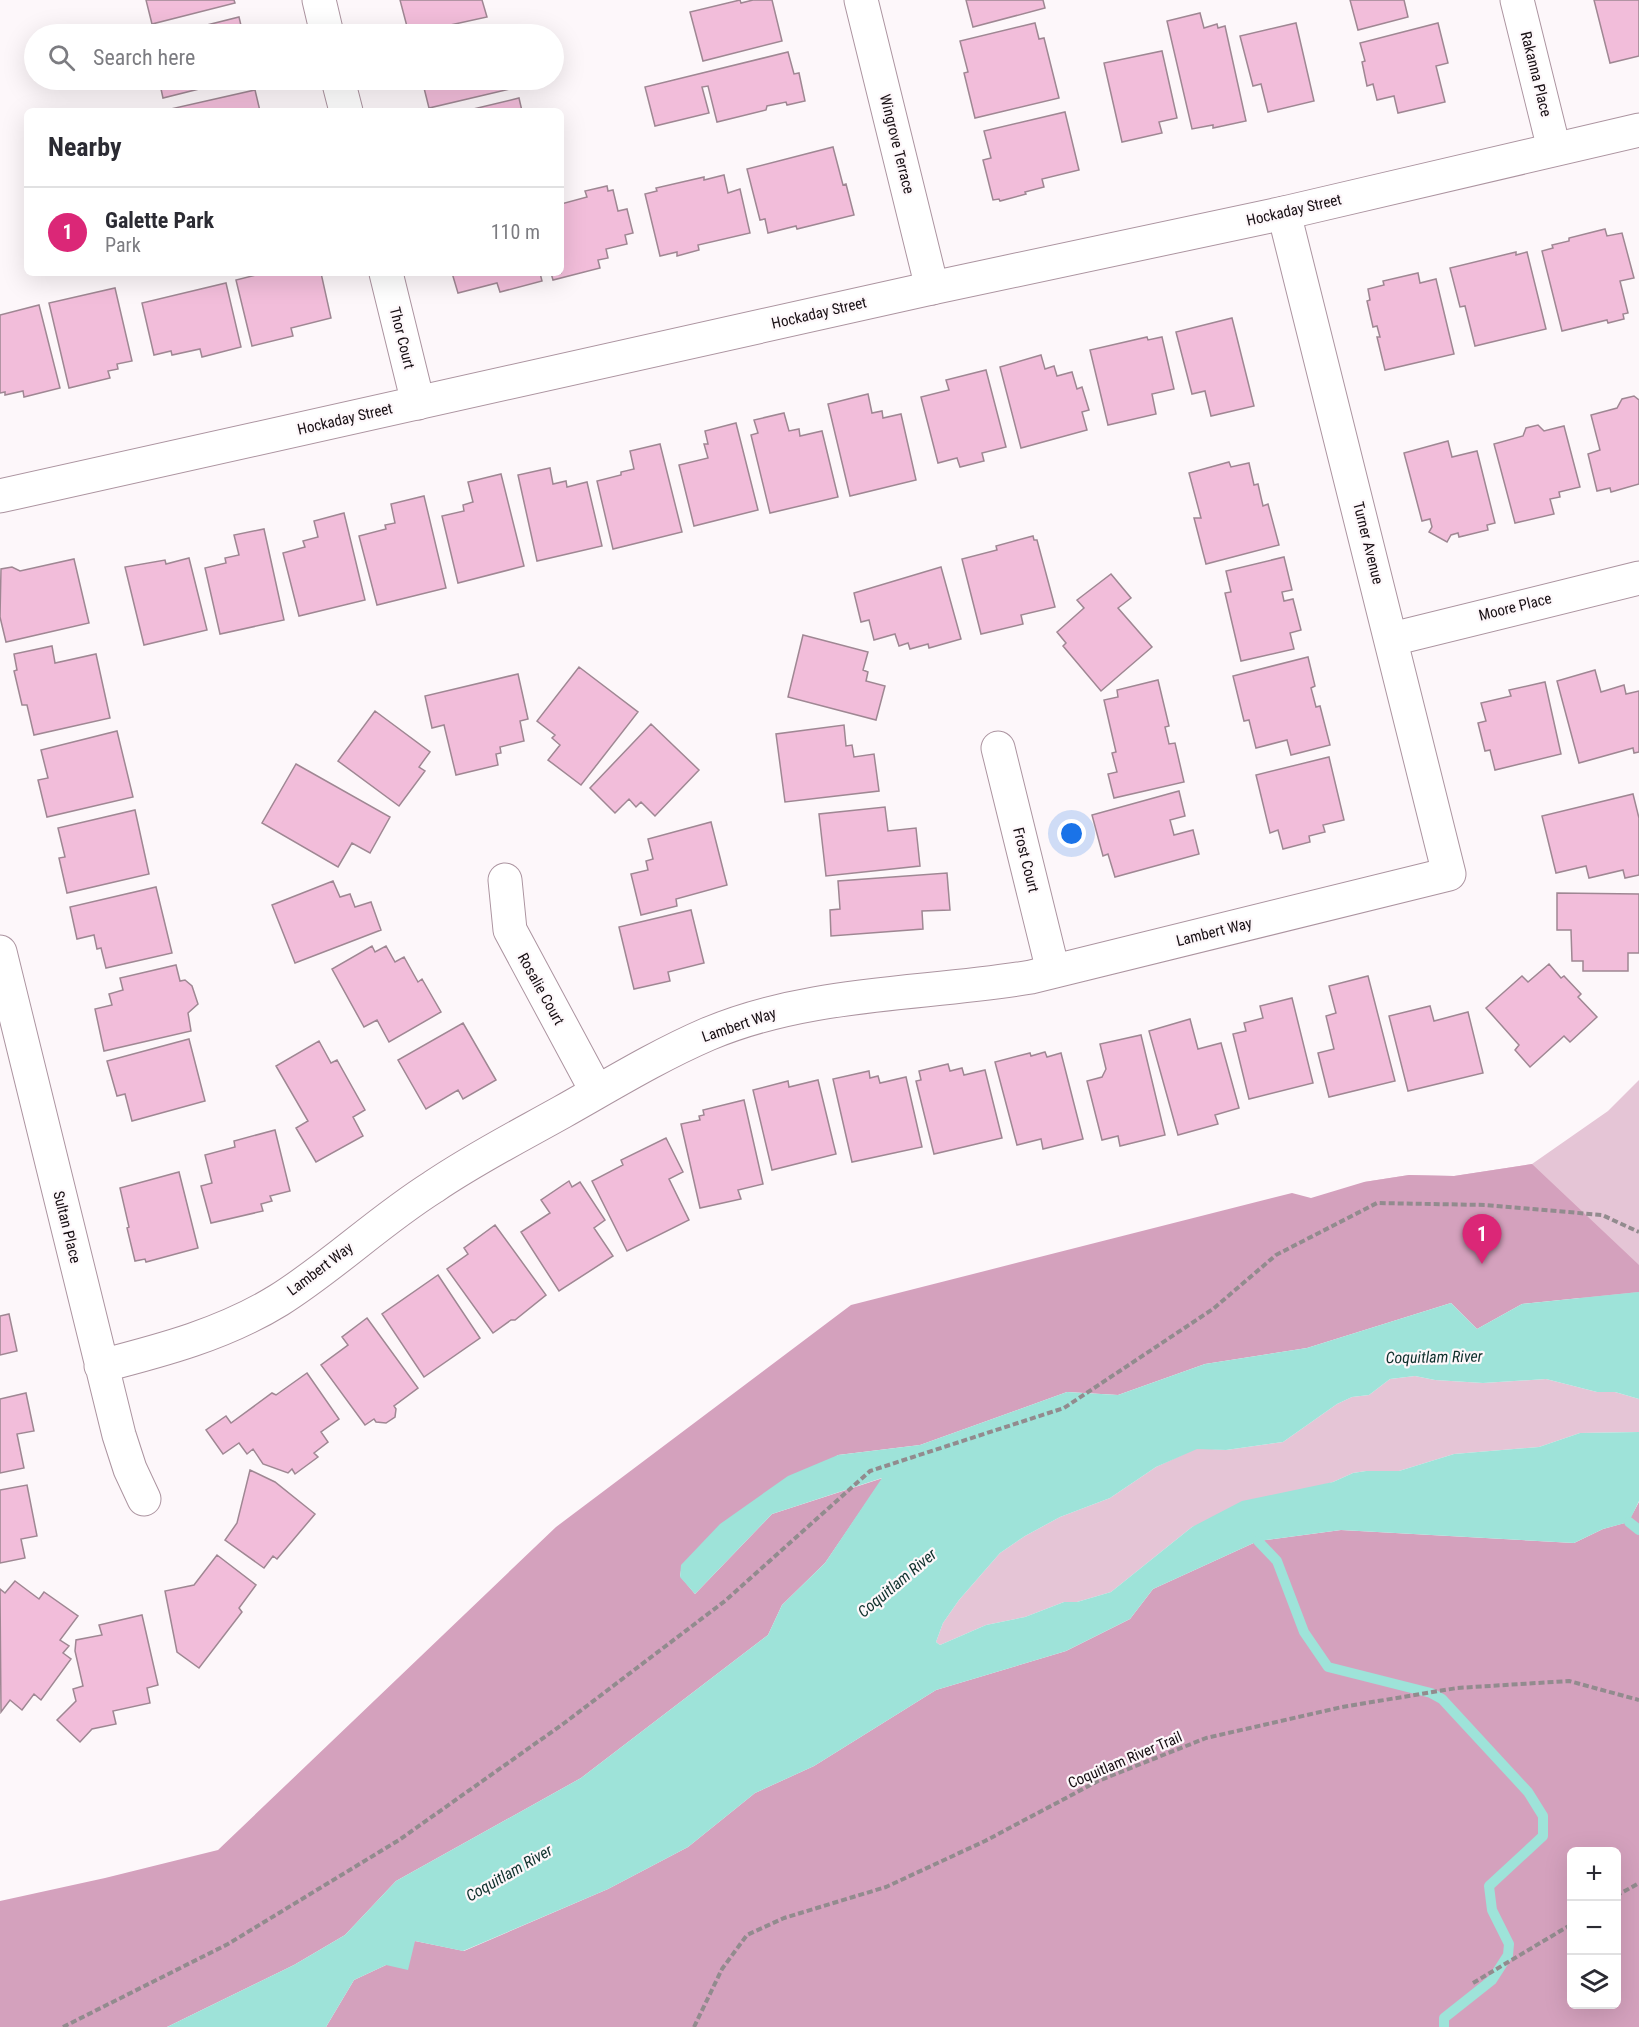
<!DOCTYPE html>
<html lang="en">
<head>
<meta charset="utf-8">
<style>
	:root { --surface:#fff; --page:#f7f7f7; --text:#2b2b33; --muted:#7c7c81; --line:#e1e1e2; --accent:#db2777 }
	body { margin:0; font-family:"Roboto Condensed",sans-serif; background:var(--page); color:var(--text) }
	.controls { position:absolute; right:18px; bottom:18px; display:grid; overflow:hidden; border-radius:9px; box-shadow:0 6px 24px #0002 }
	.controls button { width:54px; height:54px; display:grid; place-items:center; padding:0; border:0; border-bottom:2px solid var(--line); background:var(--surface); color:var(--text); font:30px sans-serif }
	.you { position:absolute; left:1072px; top:834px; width:21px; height:21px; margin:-15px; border:4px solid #fff; border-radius:50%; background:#1a73e8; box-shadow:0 0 0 9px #1a73e833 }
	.badge { display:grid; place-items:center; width:39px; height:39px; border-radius:50%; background:var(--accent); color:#fff; font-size:20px; font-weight:700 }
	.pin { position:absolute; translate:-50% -50px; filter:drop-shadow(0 2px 3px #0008) }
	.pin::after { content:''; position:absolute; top:32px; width:21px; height:18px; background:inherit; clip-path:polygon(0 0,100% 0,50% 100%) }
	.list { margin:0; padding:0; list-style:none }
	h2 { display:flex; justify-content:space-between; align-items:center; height:78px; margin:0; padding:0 24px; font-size:26px }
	h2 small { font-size:20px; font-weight:400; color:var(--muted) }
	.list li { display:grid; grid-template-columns:39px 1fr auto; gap:18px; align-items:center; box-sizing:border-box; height:90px; padding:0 24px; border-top:2px solid var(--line) }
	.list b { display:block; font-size:22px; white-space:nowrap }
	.list p { margin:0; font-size:20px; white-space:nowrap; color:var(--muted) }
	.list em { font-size:20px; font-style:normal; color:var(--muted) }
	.icon { flex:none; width:33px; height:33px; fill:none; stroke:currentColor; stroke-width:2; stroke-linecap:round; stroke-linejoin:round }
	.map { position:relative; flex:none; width:1639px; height:2027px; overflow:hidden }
	.search { position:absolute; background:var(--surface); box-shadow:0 6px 24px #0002; left:24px; top:24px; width:540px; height:66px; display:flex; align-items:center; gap:15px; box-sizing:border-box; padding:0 21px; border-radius:33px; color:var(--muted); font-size:22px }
	.panel { position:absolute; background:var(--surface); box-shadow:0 6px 24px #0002; left:24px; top:108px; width:540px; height:168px; border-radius:9px }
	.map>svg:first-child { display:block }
	.green { fill:#e5c5d6 }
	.forest { fill:#d4a1bd; fill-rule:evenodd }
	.water { fill:#9ee3d9 }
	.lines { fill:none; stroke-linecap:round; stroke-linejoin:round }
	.stream { stroke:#9ee3d9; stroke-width:10 }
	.building { fill:#f2bdda; stroke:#9f8793; stroke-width:1.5 }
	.minor-casing { stroke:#ac94a0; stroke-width:35 }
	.tertiary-casing { stroke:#ac94a0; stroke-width:35 }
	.path { stroke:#928b8e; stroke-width:4; stroke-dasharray:6 3; stroke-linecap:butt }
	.minor { stroke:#fff; stroke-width:33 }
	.tertiary { stroke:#fff; stroke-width:33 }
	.labels { text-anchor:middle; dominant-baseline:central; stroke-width:4.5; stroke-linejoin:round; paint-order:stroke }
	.street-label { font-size:15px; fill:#160e12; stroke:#fdf7fa }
	.water-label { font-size:16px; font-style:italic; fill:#0e302c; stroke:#fdf7fa }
</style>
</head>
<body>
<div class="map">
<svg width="1639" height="2027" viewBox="0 0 1639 2027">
	<rect width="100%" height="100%" fill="#fdf7fa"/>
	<path class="green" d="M1639 1080V1331L1364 1182 1409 1175 1454 1176 1532 1164 1608 1111Z
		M1415 1376 1435 1380 1483 1383 1546 1379 1597 1392H1615L1639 1399V1432L1580 1433 1539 1447 1454 1454 1399 1471H1366L1353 1473 1333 1482 1192 1527 1111 1592 1077 1602H1064L1025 1617 986 1625 940 1645 936 1642 943 1623 959 1600 1000 1553 1025 1536 1060 1517 1110 1498 1156 1467 1197 1448 1226 1450 1283 1442 1337 1404 1352 1397 1369 1395 1390 1379Z"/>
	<path class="forest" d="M1532 1164 1639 1265V1292L1522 1304 1477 1329 1451 1303 1307 1348 1205 1364 1118 1395 1067 1392 920 1445 838 1455 682 1565 680 1576 695 1594 772 1514 883 1478 825 1563 782 1605 768 1635 581 1778 396 1881 345 1935 294 1965 167 2027H0V1901L105 1878 218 1850 556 1527 851 1305 1292 1193 1311 1198 1364 1182 1409 1175 1454 1176Z
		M1639 1502V2027H326L354 1980 386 1965 415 1941 464 1951 608 1889 688 1847 755 1793 814 1766 936 1690 1066 1651 1130 1619 1153 1589 1258 1541 1341 1530 1574 1543 1603 1529 1628 1522ZM1572 1852H1616V2004H1572Z"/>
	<path class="water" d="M1639 1292V1399L1615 1392H1597L1546 1379 1483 1383 1435 1380 1415 1376 1390 1379 1369 1395 1352 1397 1337 1404 1283 1442 1226 1450 1197 1449 1156 1467 1110 1498 1060 1517 1025 1536 1000 1553 959 1600 943 1623 936 1642 940 1645 986 1625 1025 1617 1064 1602H1077L1111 1592 1192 1527 1242 1501 1333 1482 1353 1473 1366 1471H1399L1454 1454 1539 1447 1580 1433 1639 1432V1501L1629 1522 1603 1529 1574 1543 1341 1530 1258 1541 1153 1589 1130 1619 1066 1651 936 1690 814 1766 755 1793 688 1847 608 1889 463 1951 415 1941 408 1970 386 1965 354 1980 326 2027H167L294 1965 345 1935 396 1881 581 1778 768 1635 782 1605 825 1563 882 1478 772 1514 695 1594 680 1577 681 1565 720 1524 788 1476 838 1455 920 1445 1067 1392 1118 1395 1205 1364 1307 1348 1451 1303 1477 1329 1522 1304Z"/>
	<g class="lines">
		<path class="stream" d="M1629 1522 1639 1530
			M1258 1541 1277 1561 1304 1632 1328 1667 1431 1693 1442 1699 1528 1792 1543 1816V1836L1489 1886 1492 1910 1509 1944 1508 1955 1492 1980 1444 2018V2027"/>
	</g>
	<path class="building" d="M146 0H234L235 3 152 24Z
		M400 0H482L487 17 409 34Z
		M740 0 741 3 753 0H772L782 41 703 61 690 12Z
		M966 0H1043L1045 8 973 27Z
		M1350 0H1404L1408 17 1358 30Z
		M1594 0H1639V56L1610 63Z
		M1200 13 1204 28 1217 24 1218 28 1225 26 1246 121 1213 128V125L1192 129 1167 21Z
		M239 17 243 34H171Z
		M1035 23 1039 39 1044 38 1059 98 975 118 964 73 968 72 960 41Z
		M1296 23 1314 101 1268 112 1261 84 1253 86 1240 36Z
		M1438 23 1448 63 1436 66 1445 102 1398 113 1394 96 1377 100 1373 84 1367 86 1362 62 1365 61 1360 43Z
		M513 26 515 34H479Z
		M1162 51 1177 118 1159 122 1162 133 1122 142 1104 63Z
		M788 52 794 74 799 73 805 101 787 105 786 102 767 106 766 110 717 122 708 86 702 87 709 113 655 126 645 87Z
		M159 80H235L163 98Z
		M422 80H508L510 89 429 108Z
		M255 90 260 111H166V110Z
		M519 98 522 111H465Z
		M1065 112 1079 170 1042 179 1044 187 1025 192 1026 194 1000 201 999 199 993 200 983 160 991 158 984 131Z
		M833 147 843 185 846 184 854 215 797 229 796 226 768 233 765 219 760 220 747 169Z
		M724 175 728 193 740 189 750 233 698 245 699 250 677 256V252L660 256 645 194 657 191 656 188 704 177V180Z
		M607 186 608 191 613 190 618 211 627 209 633 233 625 235 627 244 606 249 608 258 598 260 600 268 553 280 551 273H561V204L587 197 585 191Z
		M1605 229 1607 236 1622 233 1634 278 1620 281 1628 313 1623 314 1624 319 1608 323 1607 320 1562 331 1542 251 1553 248 1552 245 1569 241V238Z
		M1516 252V255L1527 252 1546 329 1475 346 1465 306 1460 307 1450 268Z
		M264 273H321L331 318 291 328 293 336 252 346 236 280Z
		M452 273H540L542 281 500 292 497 283 458 293Z
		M1418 273 1420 283 1436 279 1454 354 1385 370 1377 337H1380L1377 326 1373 327 1367 301 1370 300 1368 289 1384 285 1383 281Z
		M226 283 241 347 202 357 200 349 172 355 171 351 154 355 142 303Z
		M115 288 132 361 117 364 118 369 108 371 110 378 69 388 49 303Z
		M39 305 60 388 24 397 23 391 5 395V392L0 393V315Z
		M1232 318 1254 406 1211 416 1205 391 1192 394 1176 332Z
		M1147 337 1148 340 1162 337 1174 389 1152 394 1156 414 1108 425 1090 350Z
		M1041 355 1045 369 1054 366 1057 376 1072 372 1077 389 1082 387 1089 410 1082 412 1087 430 1021 448 1000 367Z
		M986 370 1006 447 982 453 984 461 960 467 957 458 938 463 921 397 949 390 946 380Z
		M868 394 872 413 882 411 883 418 901 414 916 480 850 496 828 404Z
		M1634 396 1639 400V484L1611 492 1610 488 1597 491 1588 454 1600 450 1591 415 1617 408 1622 399Z
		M784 413 789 431 799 429 800 436 822 431 838 497 770 513 751 435 758 433 754 420Z
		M736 423 758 510 694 526 679 465 708 458 704 444H708L705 431Z
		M1538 425 1544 431 1564 426 1580 487 1559 492 1560 497 1550 499 1554 514 1515 523 1494 444 1523 436 1526 428Z
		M1448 441 1452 457 1477 451 1495 523 1487 525 1488 530 1459 537 1458 533 1451 535 1447 542 1429 532 1432 527 1430 519 1422 521 1404 453Z
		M660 444 682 532 613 549 597 481 621 475V472L634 469 630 451Z
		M1229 462 1231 467 1249 463 1254 485 1258 484 1263 506 1268 504 1279 545 1206 564 1194 518H1201L1189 473Z
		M550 468 553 484 566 481 567 487 587 482 602 546 537 561 518 475Z
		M501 474 524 566 458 583 442 516 464 511 463 505 473 502 468 482Z
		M424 496 446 588 377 605 359 536 386 529 385 525 395 523 391 504Z
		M344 513 365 600 299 616 283 553 305 547 303 541 318 537 314 521Z
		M264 529 284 620 220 634 205 568 226 563 225 558 239 555 234 535Z
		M1033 536 1034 540H1037L1055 607 1021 615 1023 624 981 634 962 559 997 550 996 546Z
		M1284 557 1292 590 1282 592 1284 601 1293 599 1301 630 1290 633 1294 649 1241 661 1225 593 1231 592 1226 571Z
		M189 558 207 630 144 645 125 567 165 560 166 564Z
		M74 559 89 623 6 642 0 617 1 569 12 567 20 571Z
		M941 567 961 639 929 648 928 644 910 649 908 643 899 646 895 634 874 640 869 620 861 622 854 593Z
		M1111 574 1131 598 1118 608 1152 647 1101 691 1063 646 1066 643 1057 632 1084 608 1077 600Z
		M803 635 868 652 863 670 868 672 866 681 885 686 876 720 788 697Z
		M52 646 55 663 96 654 110 718 34 735 27 705H22L14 671 17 670 14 654Z
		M1308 657 1315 686 1311 688 1316 707 1320 706 1330 745 1291 755 1287 740 1256 748 1249 720 1244 721 1233 676Z
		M579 667 638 712 581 785 548 760 560 745 552 738 555 735 537 721Z
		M1595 670 1601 692 1624 685 1626 694 1639 691V752L1634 753 1633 748 1579 763 1557 681Z
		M518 674 528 719 520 721 524 741 500 747 501 753 496 754 498 765 456 775 444 725 432 728 425 696Z
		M1158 680 1169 726 1165 727 1169 744 1175 743 1184 782 1114 798 1108 774 1117 772 1112 753 1116 752 1104 700 1118 697 1117 690Z
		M1545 682 1561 754 1495 770 1490 750 1485 751 1478 723 1486 721 1481 703 1511 696 1509 690Z
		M375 711 430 752 419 767 425 771 399 806 338 761Z
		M651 724 699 770 655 816 641 802 636 807 629 799 615 813 590 788Z
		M844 725 846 746 852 745 854 757 874 754 879 791 785 802 776 734Z
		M117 731 133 797 47 817 38 780 48 778 41 750Z
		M1329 757 1344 820 1323 825 1325 832 1309 836 1310 842 1283 849 1278 830 1270 833 1256 775Z
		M296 764 390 817 370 853 352 843 338 867 262 823Z
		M1179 791 1185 816 1170 820 1174 835 1193 830 1199 854 1115 877 1108 854 1103 856 1092 815Z
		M1633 794 1639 818V875L1625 878 1623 870 1589 878 1586 866 1556 873 1542 816Z
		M885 807 888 831 916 828 920 866 826 876 819 814Z
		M135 810 149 874 67 893 59 858 65 857 58 828Z
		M711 822 727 885 676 899 677 906 641 915 631 874 648 870 646 861 653 859 648 839Z
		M947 873 950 910 922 911 923 929 831 936 830 910 840 909 838 881Z
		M333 881 340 897 350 894 355 907 371 902 381 930 295 963 272 905Z
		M156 887 172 953 106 968 101 948 97 949 94 935 77 939 70 907Z
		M1557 893 1639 894V953H1628V971H1583V961H1572L1571 930H1557Z
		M691 910 704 963 668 972 670 981 634 989 619 927Z
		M372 946 375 952 386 946 395 962 404 957 418 982 422 979 441 1012 389 1042 377 1020 364 1027 332 969Z
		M1549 964 1561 978 1564 976 1581 994 1578 997 1597 1017 1570 1042 1564 1036 1530 1067 1515 1050 1519 1045 1486 1008 1522 976 1528 982Z
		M176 965 180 981 185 980 192 986 198 1004 188 1013 191 1031 104 1051 95 1009 112 1005 109 994 123 990 120 978Z
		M1368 976 1395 1081 1329 1097 1318 1053 1334 1049 1326 1016 1336 1013 1329 986Z
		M1292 998 1313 1083 1249 1099 1233 1034 1246 1031 1244 1023 1263 1018 1260 1006Z
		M1430 1006 1434 1021 1468 1012 1483 1073 1408 1091 1389 1016Z
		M1190 1019 1198 1049 1221 1043 1239 1108 1215 1115 1218 1124 1178 1135 1149 1031Z
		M463 1023 496 1080 463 1099 458 1090 426 1109 398 1060Z
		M1141 1035 1165 1135 1120 1146 1118 1136 1102 1140 1087 1081 1102 1077 1106 1069 1100 1044Z
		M189 1039 205 1101 132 1121 125 1094 117 1096 107 1061Z
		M319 1041 331 1063 337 1060 365 1110 353 1117 363 1136 316 1162 296 1128 308 1121 276 1066Z
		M1045 1052 1047 1057 1061 1053 1083 1139 1043 1149 1041 1139 1017 1145 995 1062 1030 1053 1031 1056Z
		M948 1064 950 1071 962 1068 964 1075 985 1070 1002 1138 934 1154 916 1081 921 1080 919 1071Z
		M869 1071 870 1078 878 1076 880 1083 906 1077 922 1147 852 1162 833 1079Z
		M818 1080 836 1154 772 1170 753 1090 788 1081 789 1087Z
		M744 1100 763 1184 738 1190 741 1199 700 1208 681 1124 700 1120 699 1116 704 1115 703 1110Z
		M275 1130 290 1191 270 1196 272 1201 261 1204 263 1211 211 1223 201 1186 212 1183 205 1155 235 1147 234 1141Z
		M666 1138 683 1172 669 1179 689 1220 627 1251 592 1181 623 1165 621 1160Z
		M179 1172 198 1248 146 1262 145 1259 135 1261 127 1228 129 1227 120 1188Z
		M569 1181 572 1187 580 1182 605 1220 594 1228 613 1256 559 1291 521 1232 550 1213 541 1200Z
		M495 1225 546 1295 515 1320H511L493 1333 447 1269 468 1254 464 1248Z
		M438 1275 480 1338 424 1377 382 1314Z
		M9 1314 17 1351 0 1355V1316Z
		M367 1318 418 1388 394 1406 396 1409 395 1417 386 1423 376 1422 374 1419 365 1425 321 1365 348 1345 342 1337Z
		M307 1373 339 1419 321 1432 328 1442 314 1453 318 1457 295 1474 292 1469 288 1473 263 1464 253 1449 247 1454 239 1443 223 1454 206 1430 226 1416 231 1423 272 1393 276 1395Z
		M26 1393 34 1431 17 1434 24 1468 0 1473V1399Z
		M250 1470 275 1482 315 1514 277 1559 273 1556 264 1568 225 1540 237 1523Z
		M27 1485 37 1536 21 1539 25 1558 0 1563V1490Z
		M217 1555 256 1585 239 1608 242 1612 199 1668 177 1652 165 1591 194 1585Z
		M15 1581 39 1599 44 1592 78 1616 60 1640 69 1646 63 1653 71 1659 41 1700 34 1694 22 1710 10 1700 1 1712 0 1589 5 1593Z
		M142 1615 158 1685 147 1688 150 1703 113 1711 116 1724 92 1729 80 1742 57 1720 76 1701 73 1689 83 1686 75 1651 76 1640 102 1635 99 1625Z"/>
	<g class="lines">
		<g class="minor-casing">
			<path id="minor" d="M319 0 327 34
				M861 0 932 288
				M1517 0 1554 149
				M338 80 346 111
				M386 273 418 403
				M1392 639 1639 578
				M998 748 1053 971
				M505 880 510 930 597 1092
				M0 952 119 1435 130 1469 144 1499
				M101 1366C163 1350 224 1334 279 1300 333 1266 379 1221 433 1187 474 1159 519 1136 562 1112 610 1085 657 1056 708 1034 810 991 923 995 1031 977L1449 874 1284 213"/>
		</g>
		<g class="tertiary-casing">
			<path id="tertiary" d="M0 496 932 288 1284 213 1639 130"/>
		</g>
		<path class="path" d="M1616 1896 1639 1883
			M1473 1983 1572 1924
			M63 2027 228 1944 399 1840 563 1724 725 1601 870 1471 1064 1408 1213 1309 1276 1255 1377 1203 1486 1205 1602 1215 1639 1232
			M694 2027 722 1969 747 1935 784 1918 886 1887 985 1841 1098 1781 1206 1738 1342 1707 1457 1688 1569 1681 1639 1700"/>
		<use href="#minor" class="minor"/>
		<use href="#tertiary" class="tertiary"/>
	</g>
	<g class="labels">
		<g class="street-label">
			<text transform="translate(1536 74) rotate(76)">Rakanna Place</text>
			<text transform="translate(897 144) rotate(76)">Wingrove Terrace</text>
			<text transform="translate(1294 210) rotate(-13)">Hockaday Street</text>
			<text transform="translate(819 313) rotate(-13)">Hockaday Street</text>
			<text transform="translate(402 338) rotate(76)">Thor Court</text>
			<text transform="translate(345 419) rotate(-13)">Hockaday Street</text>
			<text transform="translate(1368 543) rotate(76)">Turner Avenue</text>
			<text transform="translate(1515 607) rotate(-14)">Moore Place</text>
			<text transform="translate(1026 860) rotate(76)">Frost Court</text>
			<text transform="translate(1214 932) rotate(-14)">Lambert Way</text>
			<text transform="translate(541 989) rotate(61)">Rosalie Court</text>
			<text transform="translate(739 1025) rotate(-19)">Lambert Way</text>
			<text transform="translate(67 1227) rotate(76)">Sultan Place</text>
			<text transform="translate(320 1269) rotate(-37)">Lambert Way</text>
			<text transform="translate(1125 1760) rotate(-23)">Coquitlam River Trail</text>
		</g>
		<g class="water-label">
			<text transform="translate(1434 1357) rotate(-1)">Coquitlam River</text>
			<text transform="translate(897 1583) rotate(-40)">Coquitlam River</text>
			<text transform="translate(509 1873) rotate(-30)">Coquitlam River</text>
		</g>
	</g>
</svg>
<div class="controls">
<button>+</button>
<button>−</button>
<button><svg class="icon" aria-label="layers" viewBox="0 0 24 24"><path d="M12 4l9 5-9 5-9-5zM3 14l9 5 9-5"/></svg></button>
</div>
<div class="you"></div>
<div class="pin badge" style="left:1482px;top:1264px">1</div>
<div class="search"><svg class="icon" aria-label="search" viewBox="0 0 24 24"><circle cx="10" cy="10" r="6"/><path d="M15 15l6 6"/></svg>Search here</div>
<section class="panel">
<h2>Nearby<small></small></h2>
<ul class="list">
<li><span class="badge">1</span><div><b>Galette Park</b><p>Park</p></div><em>110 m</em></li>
</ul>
</section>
</div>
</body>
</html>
